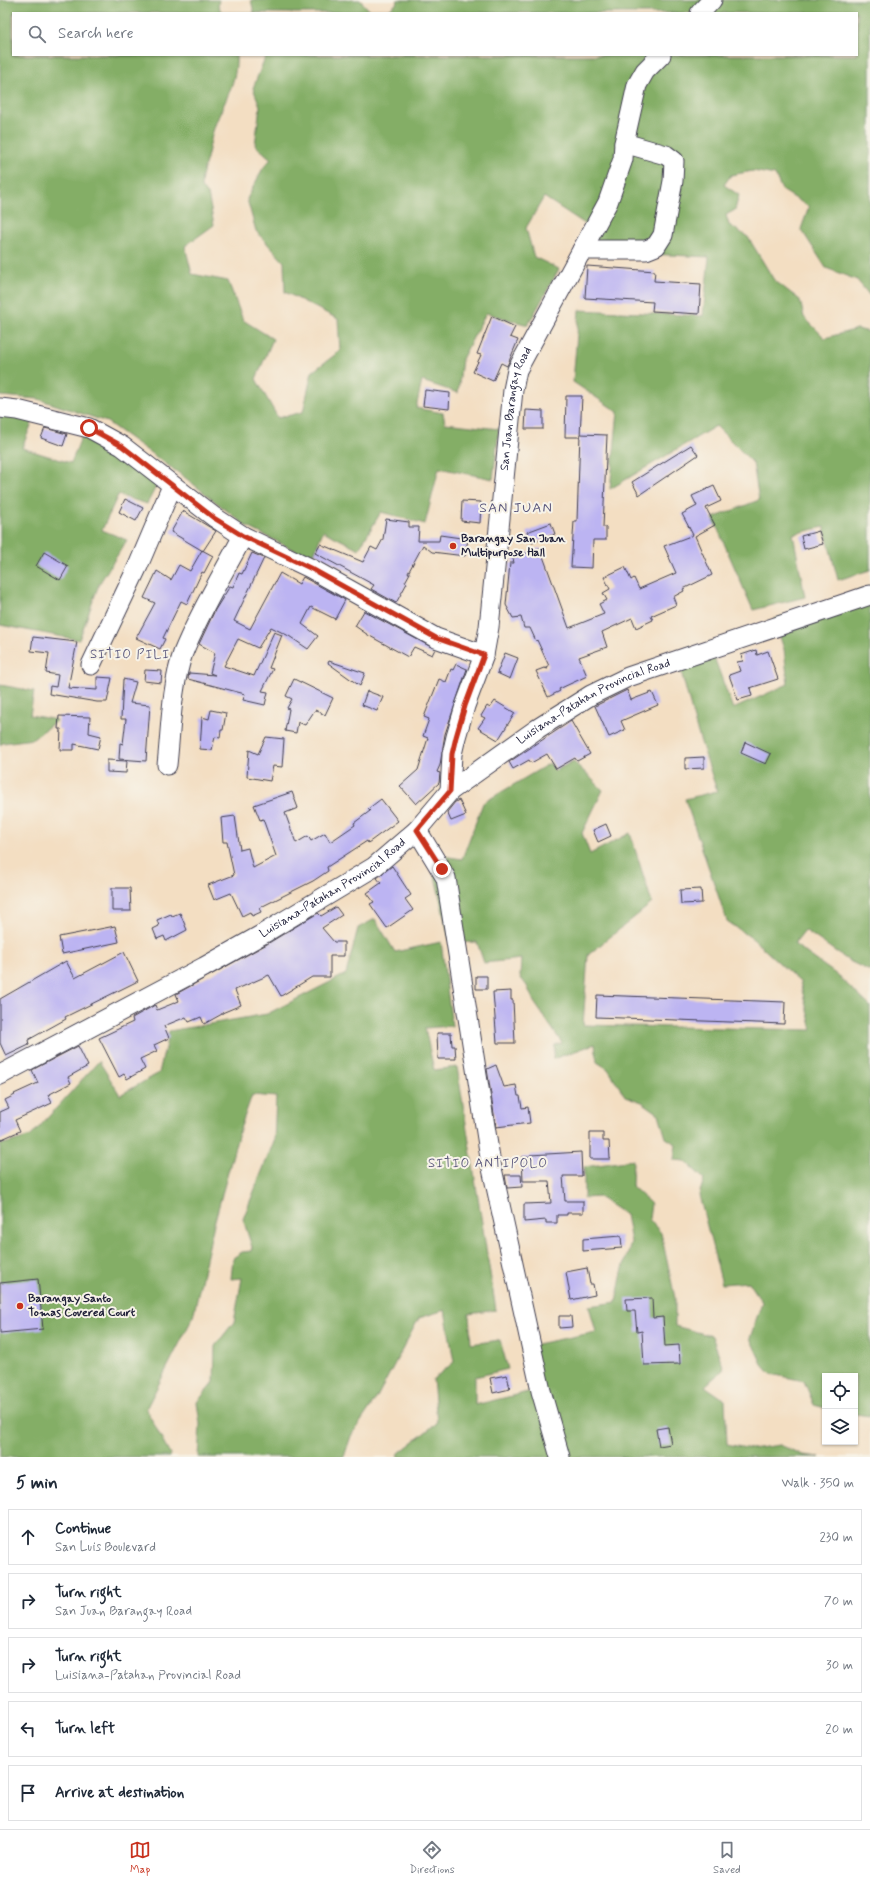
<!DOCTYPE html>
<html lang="en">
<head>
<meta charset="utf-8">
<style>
	:root { --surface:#fff; --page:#f6f6f7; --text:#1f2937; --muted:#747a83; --line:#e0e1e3; --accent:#c8321e }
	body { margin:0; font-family:Mynerve,sans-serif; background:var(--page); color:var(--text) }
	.controls { position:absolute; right:12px; bottom:12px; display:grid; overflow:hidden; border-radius:0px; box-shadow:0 1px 3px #0004 }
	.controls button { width:36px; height:36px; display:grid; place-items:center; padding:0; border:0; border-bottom:1px solid var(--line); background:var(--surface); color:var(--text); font:20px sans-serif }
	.stop { position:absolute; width:12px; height:12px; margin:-9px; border:3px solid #c8321e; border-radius:50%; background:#fff }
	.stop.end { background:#c8321e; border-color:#fff; box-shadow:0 1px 4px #0008 }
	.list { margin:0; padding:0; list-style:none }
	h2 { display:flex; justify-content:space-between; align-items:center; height:52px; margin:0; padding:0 16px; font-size:17px }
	h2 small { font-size:13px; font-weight:400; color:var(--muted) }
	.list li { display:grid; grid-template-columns:26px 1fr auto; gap:12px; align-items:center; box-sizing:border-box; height:56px; margin:0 8px 8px; padding:0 8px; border:1px solid var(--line); border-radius:0px }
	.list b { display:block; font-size:15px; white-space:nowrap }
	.list p { margin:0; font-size:13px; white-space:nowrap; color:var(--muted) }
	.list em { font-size:13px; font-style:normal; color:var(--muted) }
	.icon { flex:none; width:22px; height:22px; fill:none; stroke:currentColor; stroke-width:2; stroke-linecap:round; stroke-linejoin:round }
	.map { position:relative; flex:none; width:870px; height:1457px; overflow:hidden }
	.search { position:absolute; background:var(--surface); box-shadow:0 1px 3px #0004; left:12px; right:12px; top:12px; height:44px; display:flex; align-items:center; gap:10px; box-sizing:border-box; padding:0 14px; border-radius:0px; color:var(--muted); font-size:15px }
	.sheet { height:372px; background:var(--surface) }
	nav { display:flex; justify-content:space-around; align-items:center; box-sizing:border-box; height:56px; border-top:1px solid var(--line); background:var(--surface); font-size:11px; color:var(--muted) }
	nav a { display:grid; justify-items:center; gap:2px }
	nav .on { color:var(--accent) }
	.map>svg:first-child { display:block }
	.forest { fill:#84ae66; stroke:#536850 }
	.building { fill:#bcb4f2 }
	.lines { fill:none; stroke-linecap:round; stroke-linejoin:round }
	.minor-casing { stroke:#413e4f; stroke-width:21 }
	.minor { stroke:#fff; stroke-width:19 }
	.route { stroke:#c8321e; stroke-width:5 }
	.poi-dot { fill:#c8321e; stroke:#f7f3e8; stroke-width:1.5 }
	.labels { text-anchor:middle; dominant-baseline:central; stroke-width:4; stroke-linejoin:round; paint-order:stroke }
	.street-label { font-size:12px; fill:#22223b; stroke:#f7f3e8 }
	.poi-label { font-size:12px; font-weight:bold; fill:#22223b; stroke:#f7f3e8; text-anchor:start }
	.neighbourhood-label { font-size:13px; letter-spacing:1px; fill:#58557b; stroke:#f7f3e8 }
	.quarter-label { font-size:14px; letter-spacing:1px; fill:#58557b; stroke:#f7f3e8 }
</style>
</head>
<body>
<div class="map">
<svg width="870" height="1457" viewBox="0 0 870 1457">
	<rect width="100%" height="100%" fill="#f7f3e8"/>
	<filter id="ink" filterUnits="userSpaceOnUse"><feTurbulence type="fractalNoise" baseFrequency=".025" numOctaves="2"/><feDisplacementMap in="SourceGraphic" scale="8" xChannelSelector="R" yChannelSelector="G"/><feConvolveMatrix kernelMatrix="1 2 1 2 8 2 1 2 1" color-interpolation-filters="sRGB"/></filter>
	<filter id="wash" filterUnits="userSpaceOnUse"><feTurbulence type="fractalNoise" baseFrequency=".012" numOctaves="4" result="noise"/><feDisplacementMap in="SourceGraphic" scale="16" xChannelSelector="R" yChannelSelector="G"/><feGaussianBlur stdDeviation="0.9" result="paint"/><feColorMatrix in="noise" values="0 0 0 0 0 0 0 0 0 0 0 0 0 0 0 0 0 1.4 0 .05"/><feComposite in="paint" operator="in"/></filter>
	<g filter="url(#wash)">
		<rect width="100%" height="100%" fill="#f3dec2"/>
		<path class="forest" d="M0 0H219L218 5 222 13H13V55H236C238 81 224 102 215 125 211 136 210 147 207 158 204 169 201 176 201 188L208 194 214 225 185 246 192 274 228 281 243 320 273 339 256 379 278 418 303 412 312 372 340 351 338 319 285 292 284 262 256 231 247 199 263 168 271 159 255 145 260 106 253 88 266 55H857V13H386L396 4 397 0H870V296L857 280 826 268 801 229 809 207 782 190 775 175 753 171 731 175 724 185 739 195 735 210 726 215 729 225 748 237 774 280 800 300 804 317 825 338 857 329 870 332V570L838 580 824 527 793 534 805 597 753 610 713 518 759 500 753 463 716 426 610 489 618 412 573 382 579 310 703 316 709 257 592 251 585 224 544 197 526 228 534 257 559 269 528 325 486 313 462 359 458 393 422 381 416 408 443 413 445 423 499 429 493 479 439 468 425 524 381 512 359 549 323 531 312 559 246 526 183 476 107 422 38 399 0 396Z
			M251 0H360L372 13H254Z
			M0 411 36 413 22 448 71 463 84 430 160 479 147 504 118 495 102 530 127 540 99 584 79 640 0 625Z
			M870 587V971L849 961 805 930 794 944 837 975 870 1006V1416L855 1414V1376H825V1408L814 1405 804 1381 771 1374 762 1364 750 1338 762 1302 749 1282 722 1284 699 1195 704 1179 685 1161 674 1160 676 1144 666 1138 659 1114 642 1102 625 1096 608 1069 597 1062 595 1044 553 1059 555 1045 562 1043 534 1002 527 986 520 977 521 959 484 963 477 942 450 943 430 854 462 859 483 803 550 763 555 771 573 761 603 790 582 833 590 854 630 833 652 903 588 955 583 1025 812 1030 800 982 753 939 727 921 685 799 717 791 696 727 677 656 710 646 733 709 788 684 784 649 774 619Z
			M0 685 34 691 30 715 57 720 33 739 3 743 0 745Z
			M375 919 395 952 441 942 452 1026 425 1028 434 1070 457 1067 496 1310 469 1314 471 1344 500 1340 508 1369 475 1377V1405L536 1390 522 1347 596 1332 589 1306 616 1302 622 1272 631 1242 626 1215 599 1197 584 1198V1167L633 1160 632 1186 651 1204 649 1219 661 1233 675 1298V1326L712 1336 724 1369 705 1386 725 1400 727 1444 751 1449 780 1445 803 1455 820 1457H398L399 1453 437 1423 433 1379 454 1362 445 1310 419 1318 376 1399 351 1436 344 1457H198L200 1424 197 1402 214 1382 215 1346 234 1322 242 1278 231 1279 233 1258 242 1252 251 1251 252 1247 243 1219 274 1141 276 1097 252 1095 239 1132 214 1224 193 1317 146 1409 170 1454 169 1457H0V1145L31 1136 99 1061 120 1095 159 1073 169 1031 267 1014 346 974 358 928Z"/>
		<g id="blocks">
			<path class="building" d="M587 266 655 271 654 281 701 284 699 314 652 311 653 302 585 298Z
				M492 316 515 327 510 337 518 340 507 366 501 363 493 381 473 372 481 355 477 354Z
				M425 390 450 393 449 409 423 406Z
				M566 396H582L580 437H565Z
				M526 410 543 411V429H525Z
				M45 428 67 434 63 446 41 438Z
				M580 434 607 435 603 527H606V540H593L592 568 571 567 574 521H577Z
				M691 445 698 455 639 495 632 482Z
				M714 486 721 501 706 508 715 525 695 536 712 575 683 589 684 591 673 597 676 605 651 616 653 620 636 628 632 618 602 632 607 647 579 657 587 676 559 689 560 691 548 697 536 671 544 668 548 669 547 666H549L537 640 536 641 530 628H524L521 617 513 618 506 605 510 563H514L513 558 540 548 569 628 604 614 599 604 607 600 603 593 610 589 604 577 625 567 631 580 634 578 639 589 676 573 664 546 693 535 682 514 697 506 692 496Z
				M125 499 143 508 136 521 119 512Z
				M462 501 481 502 480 523 461 521Z
				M183 511 216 531 203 551 171 532Z
				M386 519 409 522V527H419L418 541H439L440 535 468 539 465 556 432 552 423 545 408 573H410L405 582 407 583 396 603 371 589 374 585 315 553 320 544 363 562 371 547 377 550 383 539Z
				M551 523 555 534 532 543 527 532Z
				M819 531 823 544 804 549 801 536Z
				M202 550 213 556 204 573 202 572 187 604 181 601 163 638 165 639 160 649 136 638 155 603 144 598 157 571 171 580 179 565 190 571Z
				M44 552 68 566 60 580 36 566Z
				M252 553 264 558 234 621 250 629 280 573 299 584 303 577 345 600 335 619 311 607 302 624 318 636 308 649 289 636 271 627 258 648 238 639 224 666 254 676 274 632 282 635 269 668 273 669 262 691 268 692 265 705 243 700 245 694 188 679 189 673 215 675 210 673 215 653 199 644 215 610 230 586 233 587 239 573 242 574Z
				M364 611 435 649 432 655 414 647 408 657 368 635 355 626Z
				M33 637 77 642 68 688 97 690V677L112 678 107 702H97L49 694 50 686 56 687 58 675 46 673 49 653 31 651Z
				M756 650 757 655 768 651 778 679 750 688 752 696 738 700 729 675 740 671 737 662 743 661 741 655Z
				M505 653 518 658 510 679 497 673Z
				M329 661 365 673 360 686 328 663Z
				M456 664 467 669 445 734 440 765 437 772 440 773 439 783 416 804 400 786 418 770 428 738 423 736 429 719 424 717 439 679 446 682 451 669 453 670Z
				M145 670 162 671 161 683 144 681Z
				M123 679 136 682 130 703 150 705 146 761 119 759 120 743 123 744 126 719H121Z
				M294 679 333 698 325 715 315 710 305 725 298 722 296 733 285 731 289 709 287 708 292 699 286 696Z
				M627 690 631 700 652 692 658 705 621 721 625 730 609 737 595 706Z
				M367 691 383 697 377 711 362 705Z
				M495 701 515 713 498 740 478 728 485 718 481 716 487 706 490 708Z
				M211 710 226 713 223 730H221L220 738 215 737 212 750 200 749 202 717 209 719Z
				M59 716 90 717 89 733 101 736 98 749 74 744V750H60L61 729H58Z
				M571 721 590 754 577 761 575 758 556 769 547 754 531 763 529 760 513 769 509 762Z
				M266 737 284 739 282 767 273 766 270 781 247 777 249 750 258 754Z
				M745 742 771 754 766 764 741 753Z
				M704 757V768L685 769V758Z
				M107 760 127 761 126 773 107 772Z
				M292 792 298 808 285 813 296 843 308 836 311 841 325 833 330 842 355 825 354 823 370 811 368 809 381 799 398 821 368 843 367 841 327 867 328 871 313 881 259 908 261 912 252 916 250 912 242 916 231 893 214 900 208 885 234 875 227 842H223L221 818 235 816 240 850 248 848 253 868 276 856 263 819 260 820 254 805Z
				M459 800 466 815 451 821 447 812 455 802Z
				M606 824 611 836 598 842 593 830Z
				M392 866 411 895 405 899 413 910 387 928 370 904 374 902 367 893 381 883 377 878Z
				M112 888H130L131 911H112Z
				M701 889 702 903 681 904 680 890Z
				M336 907 342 915 322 928 334 942H344V956H330V977H312L281 996 269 975 235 990 241 1005 222 1013V1014L204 1024 201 1017 189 1022 186 1017 164 1026 169 1038 154 1045 157 1051 140 1059 145 1069 127 1079 124 1074 119 1077 99 1038 133 1022 132 1018 155 1005 157 1010 179 1001 176 994 267 944 318 913 321 916Z
				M180 913 187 930 166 941 164 936 157 939 153 929 159 926 157 920 171 914 172 916Z
				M115 926 119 942 62 954 59 937Z
				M124 952 138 981 65 1017 66 1019 28 1040 29 1045 6 1056 0 1043V999L66 961 75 978Z
				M476 976H487V989H476Z
				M511 991V1000H513L515 1043H497L493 992Z
				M597 995 785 1002 784 1024 596 1017Z
				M437 1033H451L452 1046H455L456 1059H438Z
				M78 1046 88 1066 68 1077 71 1083 48 1095 52 1103 15 1120 20 1131 0 1140V1112L9 1108 5 1100 15 1095 14 1094 38 1083 32 1070Z
				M496 1065 504 1087 516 1085 518 1096H520L522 1108 528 1107 530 1123 496 1127 487 1069Z
				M590 1133H603V1141H609L610 1159H590Z
				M581 1152 582 1176H563L565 1201H583V1213H567V1215H557V1223H546V1220L524 1222V1204L551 1203 549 1181H523L522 1157H530V1155Z
				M505 1175H521L522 1187 507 1188Z
				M621 1236 622 1248 583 1251V1239Z
				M587 1268 590 1284H593L595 1295 571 1300 566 1272Z
				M38 1279 43 1329 0 1333V1283Z
				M652 1298 653 1318 663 1317 665 1346 679 1345 680 1364 644 1365 642 1331 637 1332 635 1311H627L626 1299Z
				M559 1316H571L572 1327 559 1328Z
				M507 1375 510 1389 493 1393 490 1378Z
				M668 1427 671 1444 659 1446 656 1429Z"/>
		</g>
	</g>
	<g filter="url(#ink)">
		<use href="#blocks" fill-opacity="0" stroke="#413e4f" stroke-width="1"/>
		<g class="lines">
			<g class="minor-casing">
				<g id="minor">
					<path d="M700 13 712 0"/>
					<path d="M582 250H646L656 246 663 235 673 181 674 161 666 155 624 143"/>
					<path d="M0 408 17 410 89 428 122 446 214 517 243 536 310 568 436 638 484 655"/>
					<path d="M91 665 138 566 172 486"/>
					<path d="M167 765C171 729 171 688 183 653 199 613 223 574 243 536"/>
					<path id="s1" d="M450 791 452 754 456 737 465 706 484 655 489 627 513 390 517 370 608 202 623 159 624 143 637 85 645 71 661 55"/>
					<path d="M417 830 446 878 491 1164 541 1391 560 1457"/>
					<path id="s2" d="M0 1075 204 967 261 935 374 867 417 830 450 791 537 729 591 695 628 677 870 595"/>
				</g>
			</g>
			<use href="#minor" class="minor"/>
		</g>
	</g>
	<g class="lines" filter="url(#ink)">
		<path class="route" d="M89 428 122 446 214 518 243 536 310 568 436 638 484 655 465 706 456 737 452 754 450 791 417 830 442 869"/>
	</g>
	<g class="poi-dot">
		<circle cx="453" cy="546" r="4"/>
		<circle cx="20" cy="1306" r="4"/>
	</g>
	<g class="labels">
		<g class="street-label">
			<text stroke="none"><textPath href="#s1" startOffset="390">San Juan Barangay Road</textPath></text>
			<text stroke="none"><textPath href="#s2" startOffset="706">Luisiana-Patahan Provincial Road</textPath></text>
			<text stroke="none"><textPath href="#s2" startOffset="382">Luisiana-Patahan Provincial Road</textPath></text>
		</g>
		<g class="poi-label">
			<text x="461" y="539">Barangay San Juan<tspan x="461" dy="14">Multipurpose Hall</tspan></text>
			<text x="28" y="1299">Barangay Santo<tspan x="28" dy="14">Tomas Covered Court</tspan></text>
		</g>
		<g class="neighbourhood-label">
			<text x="130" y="654">SITIO PILI</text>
			<text x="488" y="1163">SITIO ANTIPOLO</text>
		</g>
		<g class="quarter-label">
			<text x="516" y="508">SAN JUAN</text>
		</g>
	</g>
</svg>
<div class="controls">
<button><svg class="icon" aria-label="locate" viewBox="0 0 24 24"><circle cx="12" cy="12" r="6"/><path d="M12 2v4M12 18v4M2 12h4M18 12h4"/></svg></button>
<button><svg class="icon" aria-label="layers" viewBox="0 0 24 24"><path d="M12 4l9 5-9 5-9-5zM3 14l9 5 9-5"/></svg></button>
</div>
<div class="stop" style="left:89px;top:428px"></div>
<div class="stop end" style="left:442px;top:869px"></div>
<div class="search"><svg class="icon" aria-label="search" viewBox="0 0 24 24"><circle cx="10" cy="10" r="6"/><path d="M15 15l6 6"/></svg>Search here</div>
</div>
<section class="sheet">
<h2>5 min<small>Walk · 350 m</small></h2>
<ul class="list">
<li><svg class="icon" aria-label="ahead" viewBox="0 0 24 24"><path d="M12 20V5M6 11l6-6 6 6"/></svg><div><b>Continue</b><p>San Luis Boulevard</p></div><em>230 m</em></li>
<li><svg class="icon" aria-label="right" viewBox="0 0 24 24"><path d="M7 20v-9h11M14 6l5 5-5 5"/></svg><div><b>Turn right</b><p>San Juan Barangay Road</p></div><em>70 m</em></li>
<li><svg class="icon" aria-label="right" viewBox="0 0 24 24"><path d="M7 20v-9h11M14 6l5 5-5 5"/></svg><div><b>Turn right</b><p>Luisiana-Patahan Provincial Road</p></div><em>30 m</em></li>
<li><svg class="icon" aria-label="left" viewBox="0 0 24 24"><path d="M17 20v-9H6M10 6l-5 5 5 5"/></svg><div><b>Turn left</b></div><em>20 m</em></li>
<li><svg class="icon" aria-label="arrive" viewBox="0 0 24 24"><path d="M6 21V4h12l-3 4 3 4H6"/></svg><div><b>Arrive at destination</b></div></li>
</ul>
</section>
<nav>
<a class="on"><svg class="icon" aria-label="map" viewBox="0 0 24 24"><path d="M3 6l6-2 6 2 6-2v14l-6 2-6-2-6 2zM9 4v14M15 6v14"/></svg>Map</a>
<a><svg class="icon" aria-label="directions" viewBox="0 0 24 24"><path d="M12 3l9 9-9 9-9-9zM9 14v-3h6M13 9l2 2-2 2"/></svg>Directions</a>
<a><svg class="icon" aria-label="saved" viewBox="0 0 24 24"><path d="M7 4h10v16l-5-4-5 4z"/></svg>Saved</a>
</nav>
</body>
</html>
